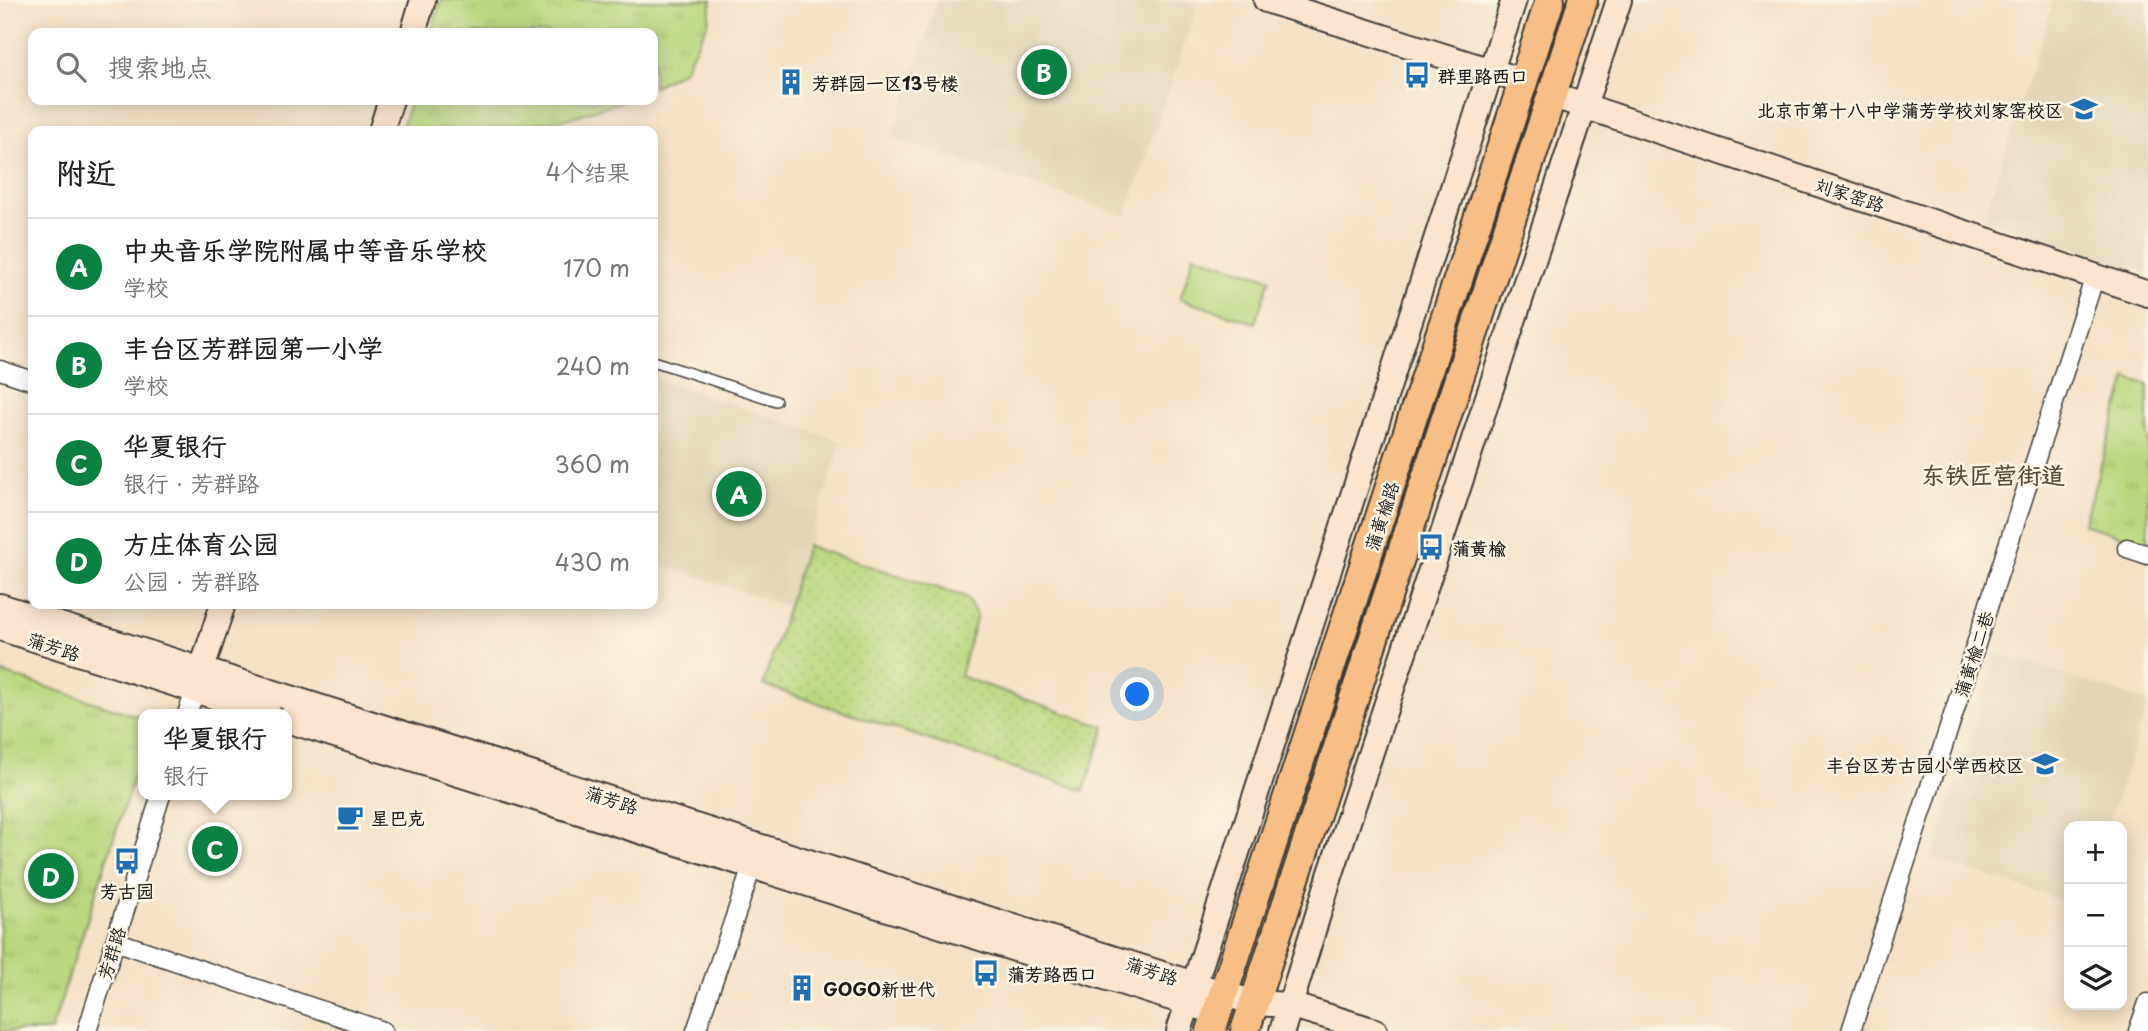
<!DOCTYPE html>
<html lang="zh">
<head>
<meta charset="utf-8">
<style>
	:root { --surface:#fff; --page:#f2f2f2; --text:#202124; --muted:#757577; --line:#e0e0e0; --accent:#0b8043 }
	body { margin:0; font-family:"Playpen Sans","LXGW WenKai TC",sans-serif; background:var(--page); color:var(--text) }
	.controls { position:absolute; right:21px; bottom:21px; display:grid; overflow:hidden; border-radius:14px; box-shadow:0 4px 18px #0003 }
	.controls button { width:63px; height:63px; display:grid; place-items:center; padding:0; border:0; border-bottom:2px solid var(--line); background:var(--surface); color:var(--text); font:35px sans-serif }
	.you { position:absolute; left:1138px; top:695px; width:24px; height:24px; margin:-18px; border:5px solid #fff; border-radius:50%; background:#1a73e8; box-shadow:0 0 0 10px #1a73e833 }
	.badge { display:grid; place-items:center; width:46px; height:46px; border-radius:50%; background:var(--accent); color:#fff; font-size:23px; font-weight:700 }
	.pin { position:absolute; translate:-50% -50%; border:4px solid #fff; box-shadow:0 2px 7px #0006 }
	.popup { position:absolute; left:138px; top:709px; width:154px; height:91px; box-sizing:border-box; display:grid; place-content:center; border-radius:14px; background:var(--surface); filter:drop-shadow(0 2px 5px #0005); font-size:23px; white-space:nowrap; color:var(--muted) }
	.popup b { font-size:26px; color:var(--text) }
	.popup::after { content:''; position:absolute; left:50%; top:100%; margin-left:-14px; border:14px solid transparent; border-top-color:var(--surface) }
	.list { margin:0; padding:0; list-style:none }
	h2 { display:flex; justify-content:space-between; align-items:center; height:91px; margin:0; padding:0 28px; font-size:30px }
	h2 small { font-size:23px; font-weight:400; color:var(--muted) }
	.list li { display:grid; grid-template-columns:46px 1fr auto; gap:21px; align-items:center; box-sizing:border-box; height:98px; padding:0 28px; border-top:2px solid var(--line) }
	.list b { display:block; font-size:26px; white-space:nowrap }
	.list p { margin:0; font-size:23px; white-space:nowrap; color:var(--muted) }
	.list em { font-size:23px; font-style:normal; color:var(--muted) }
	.icon { flex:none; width:38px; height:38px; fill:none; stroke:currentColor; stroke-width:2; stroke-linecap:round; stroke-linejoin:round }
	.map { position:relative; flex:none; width:2148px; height:1031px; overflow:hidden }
	.search { position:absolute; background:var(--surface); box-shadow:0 4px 18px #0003; left:28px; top:28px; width:630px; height:77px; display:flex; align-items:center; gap:18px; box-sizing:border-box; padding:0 24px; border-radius:14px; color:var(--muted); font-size:26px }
	.panel { position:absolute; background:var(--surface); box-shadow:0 4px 18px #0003; left:28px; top:126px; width:630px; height:483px; border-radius:14px }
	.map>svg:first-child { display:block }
	.built { fill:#e3d6b7 }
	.grass { fill:url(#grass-tufts); stroke:#6a7a4d; stroke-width:2 }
	.garden { fill:url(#garden-dots); stroke:#6a7a4d; stroke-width:2 }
	.pitch { fill:#b9d77e; stroke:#6a7a4d; stroke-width:2 }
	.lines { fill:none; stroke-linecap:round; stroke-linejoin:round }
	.lane-casing { stroke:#3c3a36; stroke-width:12 }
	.street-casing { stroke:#3c3a36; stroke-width:21 }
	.secondary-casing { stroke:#3c3a36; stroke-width:28 }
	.primary-casing { stroke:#3c3a36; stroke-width:32 }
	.lane { stroke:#fff; stroke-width:9 }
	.street { stroke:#fff; stroke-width:18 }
	.secondary { stroke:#fce5cf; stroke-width:24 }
	.primary { stroke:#f7be87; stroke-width:28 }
	.labels { text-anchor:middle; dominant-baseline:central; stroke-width:5; stroke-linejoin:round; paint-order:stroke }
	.poi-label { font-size:18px; font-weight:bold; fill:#1c1c1c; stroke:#fcf5e5; text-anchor:start }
	.street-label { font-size:18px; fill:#1c1c1c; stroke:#fcf5e5 }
	.district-label { font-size:24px; font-weight:bold; fill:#5d4a36; stroke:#fcf5e5 }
</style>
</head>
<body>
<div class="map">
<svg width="2148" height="1031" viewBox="0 0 2148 1031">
	<defs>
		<pattern id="grass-tufts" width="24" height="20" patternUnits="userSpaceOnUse" patternTransform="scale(1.75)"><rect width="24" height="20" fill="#b9d77e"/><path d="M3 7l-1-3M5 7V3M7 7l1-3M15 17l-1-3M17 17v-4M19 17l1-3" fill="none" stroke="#9eb86c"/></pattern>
		<pattern id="garden-dots" width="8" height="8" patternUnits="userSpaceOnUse" patternTransform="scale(1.75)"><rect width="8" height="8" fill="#b9d77e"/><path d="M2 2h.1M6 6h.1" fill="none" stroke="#9eb86c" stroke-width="1.8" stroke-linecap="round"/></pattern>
	</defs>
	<rect width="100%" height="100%" fill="#fcf5e5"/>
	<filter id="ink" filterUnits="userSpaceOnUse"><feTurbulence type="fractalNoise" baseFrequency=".0143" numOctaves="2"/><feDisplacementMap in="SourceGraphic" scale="14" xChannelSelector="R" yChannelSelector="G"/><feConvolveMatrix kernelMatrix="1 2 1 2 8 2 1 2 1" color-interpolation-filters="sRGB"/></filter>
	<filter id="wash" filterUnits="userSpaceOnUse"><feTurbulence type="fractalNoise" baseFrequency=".00686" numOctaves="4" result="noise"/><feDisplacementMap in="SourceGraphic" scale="28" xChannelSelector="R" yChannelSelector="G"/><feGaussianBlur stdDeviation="1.57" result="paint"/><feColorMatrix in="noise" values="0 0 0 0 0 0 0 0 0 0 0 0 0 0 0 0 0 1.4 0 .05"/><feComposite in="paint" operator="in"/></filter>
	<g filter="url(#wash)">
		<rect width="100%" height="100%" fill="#f4e1c6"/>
		<path class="built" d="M938 0H1179L1197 6 1126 216 892 138Z
			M2054 0H2148V273L1984 218Z
			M653 378 842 441 789 607 653 562Z
			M1998 653 2148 702 2108 826H2069V903L1932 858Z"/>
		<path class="grass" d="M441 0H712L708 23 684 70 653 87V33H431Z
			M411 100H626L566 119 473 131 401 130Z
			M2127 378 2148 384V544L2083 524Z
			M0 672 143 718V748L51 1031H0Z"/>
		<path class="garden" d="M807 546 966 597 977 615 960 676 1105 727 1084 791 763 685Z"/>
		<path class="pitch" d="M1194 255 1270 279 1255 323 1180 299Z"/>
	</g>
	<g filter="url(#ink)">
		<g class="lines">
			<g class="lane-casing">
				<path id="lane" d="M653 361 776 401"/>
			</g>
			<g class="street-casing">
				<path id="street" d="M0 370 33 381
					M2127 548 2148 555
					M187 714 195 691
					M115 941 383 1031
					M87 1031 161 795
					M696 1031 752 867
					M1851 1031 2095 276
					M2138 1031 2148 1003"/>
			</g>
			<g class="secondary-casing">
				<path id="secondary" d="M1266 0 1523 81
					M413 33 423 0
					M1551 95 2148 294
					M381 131 391 100
					M0 606 1254 1003 1290 1005 1375 1031
					M0 628 269 714
					M197 684 223 604
					M287 720 1203 1008
					M1179 1031 1514 0
					M1282 1031 1330 876 1619 0"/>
			</g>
			<g class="primary-casing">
				<path id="primary" d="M1211 1031 1550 0
					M1245 1031 1583 0"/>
			</g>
			<use href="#lane" class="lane"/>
			<use href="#street" class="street"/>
			<use href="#secondary" class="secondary"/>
			<use href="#primary" class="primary"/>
		</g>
	</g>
	<defs>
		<g id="bus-bare" transform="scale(2.1)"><path d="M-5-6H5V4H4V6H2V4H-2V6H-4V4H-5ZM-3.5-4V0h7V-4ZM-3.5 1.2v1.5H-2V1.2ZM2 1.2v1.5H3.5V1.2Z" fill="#1f6fb2" stroke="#fcf5e5" stroke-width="2.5" paint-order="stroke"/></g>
		<g id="building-bare" transform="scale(2.1)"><path d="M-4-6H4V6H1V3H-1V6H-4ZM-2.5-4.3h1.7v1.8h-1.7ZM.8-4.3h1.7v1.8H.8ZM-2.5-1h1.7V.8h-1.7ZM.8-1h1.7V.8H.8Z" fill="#1f6fb2" stroke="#fcf5e5" stroke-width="2.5" paint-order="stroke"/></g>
		<g id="school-bare" transform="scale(2.1)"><path d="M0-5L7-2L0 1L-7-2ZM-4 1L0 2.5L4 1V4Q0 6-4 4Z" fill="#1f6fb2" stroke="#fcf5e5" stroke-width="2.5" paint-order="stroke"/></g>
		<g id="cafe-bare" transform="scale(2.1)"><path d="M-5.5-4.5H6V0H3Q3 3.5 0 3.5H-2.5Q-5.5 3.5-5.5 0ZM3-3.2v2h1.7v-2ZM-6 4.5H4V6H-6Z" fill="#1f6fb2" stroke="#fcf5e5" stroke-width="2.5" paint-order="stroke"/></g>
	</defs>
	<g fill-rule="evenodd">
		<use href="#bus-bare" x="1417" y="75"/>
		<use href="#building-bare" x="791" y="82"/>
		<use href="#school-bare" x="2084" y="109"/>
		<use href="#bus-bare" x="1431" y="547"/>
		<use href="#school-bare" x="2045" y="764"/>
		<use href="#cafe-bare" x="350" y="817"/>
		<use href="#bus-bare" x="127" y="861"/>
		<use href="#bus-bare" x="986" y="973"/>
		<use href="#building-bare" x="802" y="988"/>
	</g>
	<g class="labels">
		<g class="poi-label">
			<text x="1438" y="75">群里路西口</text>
			<text x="812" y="82">芳群园一区13号楼</text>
			<text x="2063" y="109" text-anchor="end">北京市第十八中学蒲芳学校刘家窑校区</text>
			<text x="1452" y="547">蒲黄榆</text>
			<text x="2024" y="764" text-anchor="end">丰台区芳古园小学西校区</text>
			<text x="371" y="817">星巴克</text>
			<text x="127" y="890" text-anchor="middle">芳古园</text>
			<text x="1007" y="973">蒲芳路西口</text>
			<text x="823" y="988">GOGO新世代</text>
		</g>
		<g class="street-label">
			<text transform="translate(1850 194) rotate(18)">刘家窑路</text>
			<text transform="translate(1381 516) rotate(-72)">蒲黄榆路</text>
			<text transform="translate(54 646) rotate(18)">蒲芳路</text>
			<text transform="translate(1973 654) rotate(-72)">蒲黄榆二巷</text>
			<text transform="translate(612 799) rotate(18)">蒲芳路</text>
			<text transform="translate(111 953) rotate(-73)">芳群路</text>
			<text transform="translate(1152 970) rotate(18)">蒲芳路</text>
		</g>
		<g class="district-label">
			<text x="1993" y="474">东铁匠营街道</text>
		</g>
	</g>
</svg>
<div class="controls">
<button>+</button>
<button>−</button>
<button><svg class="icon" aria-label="layers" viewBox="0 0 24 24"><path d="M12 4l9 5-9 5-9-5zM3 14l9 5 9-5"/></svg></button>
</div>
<div class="you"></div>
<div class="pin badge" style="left:739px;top:494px">A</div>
<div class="pin badge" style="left:1044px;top:72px">B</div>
<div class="pin badge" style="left:215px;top:849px">C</div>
<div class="popup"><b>华夏银行</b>银行</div>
<div class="pin badge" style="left:51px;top:876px">D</div>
<div class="search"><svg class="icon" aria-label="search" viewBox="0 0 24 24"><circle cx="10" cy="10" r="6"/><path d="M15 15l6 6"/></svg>搜索地点</div>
<section class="panel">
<h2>附近<small>4个结果</small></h2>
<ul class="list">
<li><span class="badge">A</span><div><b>中央音乐学院附属中等音乐学校</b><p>学校</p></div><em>170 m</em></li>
<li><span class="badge">B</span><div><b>丰台区芳群园第一小学</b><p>学校</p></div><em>240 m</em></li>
<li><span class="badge">C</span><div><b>华夏银行</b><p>银行 · 芳群路</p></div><em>360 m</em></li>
<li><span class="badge">D</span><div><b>方庄体育公园</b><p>公园 · 芳群路</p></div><em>430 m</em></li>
</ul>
</section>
</div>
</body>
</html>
